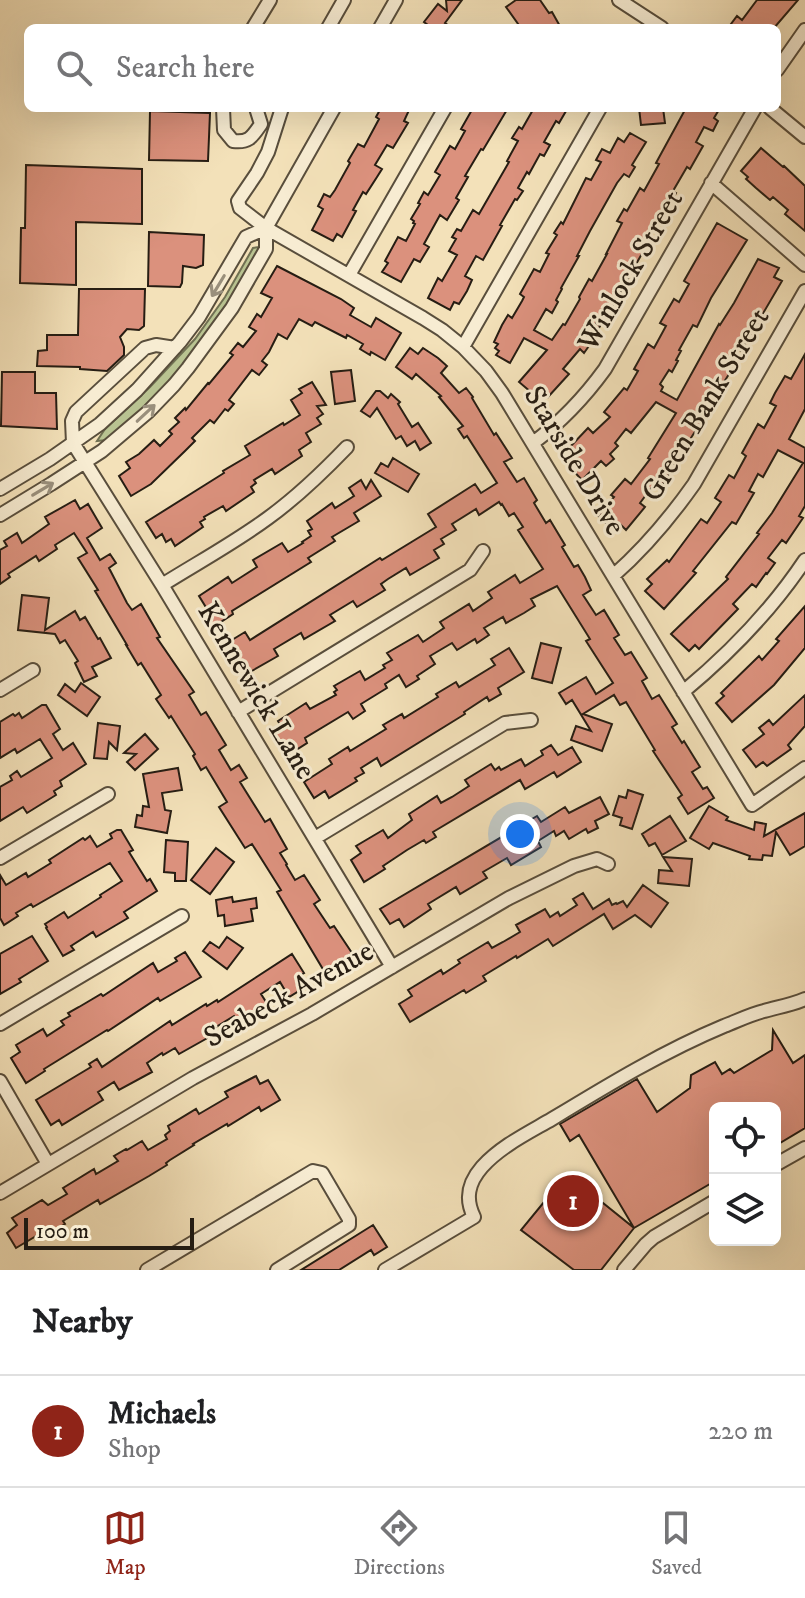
<!DOCTYPE html>
<html lang="en">
<head>
<meta charset="utf-8">
<style>
	:root { --surface:#fff; --page:#f2f2f2; --text:#202124; --muted:#757577; --line:#e0e0e0; --accent:#8f2418 }
	body { margin:0; font-family:"IM FELL DW Pica",serif; background:var(--page); color:var(--text) }
	.controls { position:absolute; right:24px; bottom:24px; display:grid; overflow:hidden; border-radius:12px; box-shadow:0 8px 32px #0002 }
	.controls button { width:72px; height:72px; display:grid; place-items:center; padding:0; border:0; border-bottom:2px solid var(--line); background:var(--surface); color:var(--text); font:40px sans-serif }
	.scale { position:absolute; left:24px; bottom:20px; width:170px; box-sizing:border-box; padding-left:8px; border:4px solid #261d13; border-top:0; font-size:22px; line-height:28px; white-space:nowrap; color:#261d13; -webkit-text-stroke:6px #f7ecd2; paint-order:stroke }
	.you { position:absolute; left:520px; top:834px; width:28px; height:28px; margin:-20px; border:6px solid #fff; border-radius:50%; background:#1a73e8; box-shadow:0 0 0 12px #1a73e833 }
	.badge { display:grid; place-items:center; width:52px; height:52px; border-radius:50%; background:var(--accent); color:#fff; font-size:26px; font-weight:700 }
	.pin { position:absolute; translate:-50% -50%; border:4px solid #fff; box-shadow:0 2px 8px #0006 }
	.list { margin:0; padding:0; list-style:none }
	h2 { display:flex; justify-content:space-between; align-items:center; height:104px; margin:0; padding:0 32px; font-size:34px }
	h2 small { font-size:26px; font-weight:400; color:var(--muted) }
	.list li { display:grid; grid-template-columns:52px 1fr auto; gap:24px; align-items:center; box-sizing:border-box; height:112px; padding:0 32px; border-top:2px solid var(--line) }
	.list b { display:block; font-size:30px; white-space:nowrap }
	.list p { margin:0; font-size:26px; white-space:nowrap; color:var(--muted) }
	.list em { font-size:26px; font-style:normal; color:var(--muted) }
	.icon { flex:none; width:44px; height:44px; fill:none; stroke:currentColor; stroke-width:2; stroke-linecap:round; stroke-linejoin:round }
	.map { position:relative; flex:none; width:805px; height:1270px; overflow:hidden }
	.search { position:absolute; background:var(--surface); box-shadow:0 8px 32px #0002; left:24px; right:24px; top:24px; height:88px; display:flex; align-items:center; gap:20px; box-sizing:border-box; padding:0 28px; border-radius:12px; color:var(--muted); font-size:30px }
	.sheet { height:216px; background:var(--surface) }
	nav { display:flex; justify-content:space-around; align-items:center; box-sizing:border-box; height:112px; border-top:2px solid var(--line); background:var(--surface); font-size:22px; color:var(--muted) }
	nav a { display:grid; justify-items:center; gap:4px }
	nav .on { color:var(--accent) }
	.map>svg:first-child { display:block }
	.green { fill:#b9c391; stroke:#707052; stroke-width:2 }
	.building { fill:#db917d; stroke:#261d13; stroke-width:2 }
	.lines { fill:none; stroke-linecap:round; stroke-linejoin:round }
	.minor-casing { stroke:#594e3c; stroke-width:16 }
	.minor { stroke:#f7ecd2; stroke-width:12 }
	.oneway { stroke:#998f7c }
	.labels { text-anchor:middle; dominant-baseline:central; stroke-width:6; stroke-linejoin:round; paint-order:stroke }
	.street-label { font-size:30px; fill:#261d13; stroke:#f7ecd2 }
</style>
</head>
<body>
<div class="map">
<svg width="805" height="1270" viewBox="0 0 805 1270">
	<rect width="100%" height="100%" fill="#f3e1b9"/>
	<filter id="stains"><feTurbulence type="fractalNoise" baseFrequency=".0025" numOctaves="4"/><feColorMatrix values="0 0 0 0 .2 0 0 0 0 .09 0 0 0 0 .02 0 0 0 .5 -.17"/></filter>
	<radialGradient id="worn" r=".72"><stop offset=".6" stop-color="#630" stop-opacity="0"/><stop offset="1" stop-color="#630" stop-opacity=".3"/></radialGradient>
	<path class="green" d="M259 247 252 265 206 339 166 387 107 440 97 441 105 429 150 387 195 339 225 297 253 248Z"/>
	<path class="building" d="M446 0H462L445 23 452 28H432L424 22 438 4 447 11Z
		M516 0H540L549 13 552 12 561 28H521L506 7Z
		M757 0H798L774 28H728L737 16 742 20Z
		M381 108H410L404 121 408 123 393 148 387 145 375 165 382 169 377 177 366 194 363 192 353 210 356 211 342 237 337 234 333 241 312 230 323 209 318 206 324 194 330 197 335 190 350 163 348 161 358 144 364 147 379 119 376 117Z
		M473 108H508L483 150 481 149 465 176 468 177 456 198 459 200 447 220 440 215 424 244 429 247 420 262 414 259 401 282 382 272 388 263 385 261 398 237 406 241 415 224 413 223 414 221 411 219 420 204 418 203 424 192 428 195 440 175 435 172 450 146 455 149 465 131 461 129Z
		M534 108H561L566 111 559 123 556 121 544 142 550 145 544 156 540 154 529 174 527 172 518 188 523 191 517 200 515 199 500 225 502 226 483 260 476 256 465 276 472 280 467 291 459 304 454 302 450 310 428 298 438 278 442 281 457 255 449 251 456 239 452 237 457 229 461 231 473 210 479 214 509 162 507 161 518 141 512 138 519 127 522 129Z
		M639 108H663L665 123 641 125Z
		M686 108H720L714 118 718 121 713 131 704 127 696 142 703 146 690 169 687 167 673 191 676 193 663 216 660 214 649 234 651 235 644 250 612 307 607 304 596 323 600 326 591 343 584 353 580 349 563 369 569 374 548 397 543 392 538 398 519 382 547 350 524 338 510 363 496 355 499 351 495 348 498 344 494 342 502 325 508 315 512 318 522 301 524 297 520 294 534 269 540 272 549 254 546 253 557 235 554 233 561 222 563 224 586 178 591 180 601 162 596 160 602 149 610 153 618 138 624 142 630 133 646 142 632 165 635 167 629 177 624 174 617 183 590 231 577 256H579L561 288 562 289 556 300 558 302 552 313 546 309 534 330 552 340 563 324 565 325 580 299 579 297 589 279 592 281 607 254H606L622 223 617 221 624 209 627 211 640 188 644 191 659 164 656 163Z
		M150 111 210 113 208 161 149 160Z
		M761 148 783 167 784 166 805 186V231L785 214 788 210 773 197 770 200 756 188 746 179 748 177 741 171Z
		M26 165 142 169V224L76 222V285L20 283 21 228H25Z
		M717 223 747 240 711 298 697 327 693 325 679 350 681 351 676 360 678 361 672 372 669 370 660 384 663 387 661 391 677 400 719 324 720 325 734 303 758 259 779 268 774 277 782 281 741 351 737 348 725 368 731 371 724 382 715 396 710 392 699 413 705 416 689 441 683 438 673 457 676 459 667 478 660 487 655 483 640 503 645 507 626 530 621 525 616 532 598 516 614 497 611 495 625 479 631 484 650 459 648 458 676 413 656 402 631 433 626 429 615 443 618 446 610 454 614 459 606 466 601 461 582 480 564 461 572 454 568 449 588 428 593 433 610 417 604 412 624 388 627 390 638 371 634 369 648 344 654 348 666 326 660 323 674 299 679 302 689 284 684 281Z
		M149 232 204 235 203 265 196 268 183 266 182 283 180 287 148 286Z
		M277 266 341 299 354 308 350 315 371 327 376 318 401 333 385 360 371 352 370 355 360 349 363 344 347 335 346 338 315 322 312 326 299 319 287 339 278 334 269 352 262 361 267 365 259 375 252 370 229 400 234 404 228 411 225 409 214 423 210 420 192 438 195 441 185 451 151 484 131 496 119 476 130 468 126 462 139 454 154 440 160 446 172 434 169 431 179 422 175 418 185 408 186 410 208 383 209 384 233 355 230 353 238 343 243 347 256 331 249 327 257 314 261 317 272 298 261 293Z
		M79 289H145L144 326 139 330 127 329 120 337 124 347V355L107 371 80 369V367L37 366 38 351 47 350V335H78Z
		M410 348 418 354 423 348 438 358 447 366 441 373 459 393 466 388 473 397 472 398 494 435 496 433 512 458 504 462 517 482 524 478 537 500 534 503 546 523 550 520 565 545 562 547 574 567 578 565 585 577 591 590 583 595 596 615 604 610 619 635 614 638 625 655 631 652 647 678 642 681 652 699 659 695 677 724 672 727 682 743 684 741 700 767 692 772 703 789 707 787 714 798 688 814 678 798 682 795 653 751 655 750 626 702 620 705 614 695 583 714 612 724 602 751 571 740 576 726 591 731 572 700 566 704 559 693 586 677 596 694 613 683 586 641 590 639 557 586 531 599 535 606 524 613 506 623 503 617 484 628 489 635 477 643 475 639 457 650 452 643 430 656 435 664 417 676 419 679 406 687 399 675 385 684 387 688 361 704 365 711 353 719 348 712 305 738 307 743 285 757 270 733 281 726 278 721 306 703 310 709 336 695 334 692 337 690 334 686 360 671 365 680 385 668 383 665 392 660 387 653 418 635 423 642 444 628 440 622 469 604 473 611 492 598 488 592 515 575 520 583 543 569 518 530 523 527 514 513 509 516 502 504 501 505 499 502 479 515 476 509 452 524 456 530 441 539 444 544 434 550 439 558 410 575 406 568 388 579 381 584 385 590 357 607 353 601 330 615 335 621 304 639 301 633 274 649 278 656 250 672 245 664 236 669 222 646 245 632 250 640 380 558 382 560 436 527 428 514 475 484 481 493 497 483 467 436 464 438 458 429 463 426 439 397 441 396 416 374 412 379 396 367Z
		M805 354V409L789 439 805 448V506L799 516 803 518 786 543 782 540 768 558 775 563 767 574 766 573 756 587 752 584 733 604 738 609 699 649 695 645 689 651 671 634 728 579 726 577 759 534 757 533 772 513 803 463 778 450 763 477 758 474 749 491 754 493 736 524 732 522 693 571 696 573 664 609 645 591 652 584 647 579 667 560 669 562 701 519 707 523 721 502 715 498 729 475 734 478 746 456 742 453 758 424 764 428 776 406 770 403 775 393 785 376 791 379Z
		M351 370 355 401 335 404 331 372Z
		M2 372H35V393H56L57 429 1 426Z
		M312 382 326 405 317 406 323 414 317 418 321 424 306 433 311 442 299 450 302 456 275 474 272 469 254 480 256 483 251 487 254 492 226 511 223 506 204 517 205 519 200 522 203 527 175 546 171 539 166 542 162 534 156 538 146 522 224 473 223 471 250 455 245 446 283 423 284 425 300 415 291 400 302 393 299 389Z
		M376 391H380L388 398 391 394 400 402 398 404 412 427 418 423 431 443 420 450 415 441 407 446 401 436 396 439 377 408 370 417 361 411Z
		M393 458 419 474 408 492 375 473 381 463 388 467Z
		M361 480 366 489 371 480 381 496 354 513 359 521 332 537 335 541 308 558 311 562 232 611 233 614 210 629 201 613 207 609 199 596 228 577 232 583 257 567 253 560 282 543 288 552 303 543 302 542 311 536 308 531 312 529 307 521 332 503 335 508 354 496 349 488Z
		M75 500 80 509 88 504 102 528 87 538 100 560 110 554 116 563 109 568 127 603 132 610 141 604 160 637 157 638 194 692 189 695 201 715 206 712 226 745 219 750 231 770 239 765 247 778 240 782 265 822 270 819 287 849 280 853 287 864 286 865 295 880 304 875 320 900 314 904 330 928 334 926 352 953 345 958 351 968 330 981 277 892 281 890 252 844 245 848 219 807 227 802 206 767 201 770 193 756 195 754 171 716 169 718 156 699 161 695 141 663 138 665 126 645H127L95 591 98 590 78 558 87 553 74 533 55 545 57 549 39 561 36 556 8 574 10 577 0 584V550L7 546 4 541 17 533 22 543 49 524 45 517Z
		M22 595 49 598 45 630 75 611 80 620 85 617 98 639 100 638 111 658 92 667 97 676 84 682 75 663 78 661 65 640 60 643 55 634 18 630Z
		M805 606V648L774 685 732 722 716 703 724 696 721 693 759 656 762 660 779 641 776 639Z
		M541 643 561 648 552 683 532 678Z
		M509 648 524 672 498 688 501 694 489 701 487 697 464 712 465 714 381 766 377 758 361 768 364 773 355 778 357 781 329 798 325 791 314 798 304 782 332 764 329 759 348 747 350 751 386 729 383 725 402 714 404 718 438 697 436 694 456 682 459 687 495 665 491 659Z
		M81 683 100 697 87 716 58 695 65 684 75 692Z
		M805 695V726L788 745 791 749 767 766 763 762 756 767 743 750 764 734 759 728 769 720 773 725Z
		M42 705H46L60 729 53 734 63 750 73 743 86 764 60 781 62 786 54 791 56 795 27 813 23 807 0 821V787L12 780 10 776 17 771 21 777 52 758 40 739 17 753 15 749 0 758V722L13 714 15 716 19 713 22 718Z
		M98 723 120 726 117 750 109 742 107 759 94 758Z
		M145 734 158 749 135 770 127 762 136 754 124 753Z
		M551 745 558 755 572 747 581 762 557 777 554 772 525 789 520 780 433 832 436 837 426 843 424 840 407 850 383 866 385 869 364 882 351 860 361 853 356 846 383 830 388 838 412 820 409 814 437 796 441 803 452 797 469 786 465 780 491 764 495 770 499 767 501 770 521 759 525 766 543 755 541 751Z
		M178 768 182 790 162 793 165 810 171 811 167 833 135 827 137 815 142 816 143 806 149 807 143 774Z
		M628 790 643 795 632 829 620 825 622 818 613 815 619 796 626 798Z
		M600 797 609 814 595 821 598 828 588 833 586 829 569 839 564 831 556 836 554 831 538 841 541 847 511 865 507 858 483 872 487 878 460 894 456 887 428 904 431 909 404 927 399 919 390 924 380 909 537 816 541 822 565 807 569 813Z
		M709 806 728 817 726 820 754 830 755 822 766 824 764 836 805 813V846L790 855 776 832 772 856 763 855 762 860 749 859 750 856 713 843 709 849 690 838Z
		M670 816 686 841 662 855 655 843 649 846 642 834Z
		M117 830H121L133 850 129 852 147 881 150 879 157 891 124 912 128 918 96 937 93 932 71 946 74 950 63 956 46 928 47 927 45 924 64 912 68 918 101 897 100 895 122 881 110 863 33 907 31 904 16 913 18 916 4 925 0 918V875L6 885 26 873 28 877 51 863 49 860 83 838 85 840 90 836 97 847 112 838 110 834Z
		M166 840 188 842 186 881H175V873L164 872Z
		M216 848 234 862 210 894 191 880Z
		M663 857 692 859 689 886 658 883 659 870 672 871Z
		M643 885 668 903 651 927 635 915 613 929 604 914 553 946 548 939 517 958 516 956 483 976 486 981 466 993 464 990 410 1022 399 1004 412 996 408 990 441 970 443 974 460 963 458 960 488 942 492 948 503 942 520 932 516 925 545 909 550 917 558 912 560 916 577 905 573 899 583 893 593 909 609 899 612 905 616 903 617 904 623 901 627 907Z
		M232 897 233 902 256 898 257 908 251 909 253 921 225 926 224 915 218 916 216 900Z
		M32 936 48 961 19 979 21 982 0 994V954Z
		M227 937 243 948 227 969 203 951 210 942 219 948Z
		M185 952 201 977 160 1001 158 998 108 1031 107 1030 44 1069 45 1071 26 1083 11 1058 20 1052 16 1045 43 1029 47 1036 64 1025 61 1021 70 1016 68 1013 79 1007 101 994 103 996 153 963 158 972 177 961 175 958Z
		M292 954 304 973 300 975 307 986 289 997 280 982 261 994 268 1005 238 1022 234 1016 208 1032 211 1036 179 1054 175 1048 163 1055 162 1053 147 1063 152 1072 119 1090 114 1082 98 1092 103 1100 62 1125 59 1120 51 1125 36 1100 91 1067 89 1064 97 1059 102 1067 170 1021 172 1025 206 1004 207 1006 217 1000 218 1002Z
		M773 1030 793 1063 805 1055V1128L775 1146V1108H715V1181L634 1228 579 1135 570 1141 560 1124 637 1079 657 1112 690 1088 691 1075 715 1062 722 1074 730 1069 734 1073 772 1050Z
		M256 1076 260 1084 268 1080 280 1100 261 1111 259 1107 228 1126 227 1124 193 1144 194 1145 170 1160 166 1163 167 1165 149 1176 100 1204 98 1200 63 1221 65 1224 50 1233 48 1229 16 1248 7 1233 17 1225 12 1218 42 1200 48 1205 67 1194 63 1188 94 1169 96 1174 118 1161 114 1156 126 1149 127 1150 142 1141 148 1150 167 1139 165 1135 170 1131 168 1126 196 1109 199 1114 228 1097 225 1092Z
		M567 1174 634 1228 601 1270H574L521 1230Z
		M373 1225 387 1247 374 1255 371 1250 339 1270H301Z"/>
	<g class="lines">
		<g class="minor-casing">
			<path id="minor" d="M619 0 662 28
				M253 28 270 0
				M328 28 344 0
				M380 28 396 0
				M777 70 805 30
				M223 108 224 130 233 141C249 143 252 137 261 124L256 108
				M282 108 268 152 257 173 238 201 240 208 266 228 423 318 442 330 463 347 486 371 502 393 752 805 805 768
				M770 108 805 137
				M711 183 805 265
				M349 275 445 108
				M463 347 600 108
				M73 443 162 585 392 967
				M73 443 72 421 76 412 145 348 156 345 175 348
				M533 443C561 422 584 398 605 369L755 108
				M0 489 50 459 100 424 137 390 180 342 199 317 246 237 266 228
				M0 515 51 484 102 451 148 412 174 385 188 368 232 308 266 249V228L334 108
				M613 576C645 548 670 518 694 484L805 291
				M162 585C197 563 234 543 268 518 297 497 322 473 347 447
				M0 690 33 670
				M683 692C730 653 771 611 805 560
				M238 712 470 570 483 551
				M315 838 505 723 531 720
				M0 858 108 794
				M0 1024 182 916
				M0 1081 48 1164
				M775 1165 805 1148
				M0 1193 193 1078 312 1014 509 898 574 866 597 859 608 864
				M147 1270 313 1171 322 1173 349 1219V1225L277 1270
				M385 1270 474 1217C465 1199 468 1183 482 1167 501 1146 528 1133 552 1119 608 1085 664 1051 724 1026 737 1021 751 1014 764 1011 778 1007 791 1005 805 999
				M624 1270 646 1244 654 1237 715 1201"/>
		</g>
		<use href="#minor" class="minor"/>
	</g>
	<defs><path id="oneway-shaft" d="M-6 0H5M1.5-3L5.5 0L1.5 3" fill="none" stroke-width="1.6" stroke-linecap="round" stroke-linejoin="round" transform="scale(2)"/></defs>
	<g class="oneway">
		<use href="#oneway-shaft" transform="translate(218 286) rotate(121)"/>
		<use href="#oneway-shaft" transform="translate(146 413) rotate(-43)"/>
		<use href="#oneway-shaft" transform="translate(43 489) rotate(-31)"/>
	</g>
	<g class="labels">
		<g class="street-label">
			<text transform="translate(631 271) rotate(-60)">Winlock Street</text>
			<text transform="translate(706 405) rotate(-59)">Green Bank Street</text>
			<text transform="translate(574 461) rotate(59)">Starside Drive</text>
			<text transform="translate(256 691) rotate(59)">Kennewick Lane</text>
			<text transform="translate(289 995) rotate(-29)">Seabeck Avenue</text>
		</g>
	</g>
	<rect width="100%" height="100%" filter="url(#stains)"/>
	<rect width="100%" height="100%" fill="url(#worn)"/>
</svg>
<div class="controls">
<button><svg class="icon" aria-label="locate" viewBox="0 0 24 24"><circle cx="12" cy="12" r="6"/><path d="M12 2v4M12 18v4M2 12h4M18 12h4"/></svg></button>
<button><svg class="icon" aria-label="layers" viewBox="0 0 24 24"><path d="M12 4l9 5-9 5-9-5zM3 14l9 5 9-5"/></svg></button>
</div>
<div class="scale">100 m</div>
<div class="you"></div>
<div class="pin badge" style="left:573px;top:1201px">1</div>
<div class="search"><svg class="icon" aria-label="search" viewBox="0 0 24 24"><circle cx="10" cy="10" r="6"/><path d="M15 15l6 6"/></svg>Search here</div>
</div>
<section class="sheet">
<h2>Nearby<small></small></h2>
<ul class="list">
<li><span class="badge">1</span><div><b>Michaels</b><p>Shop</p></div><em>220 m</em></li>
</ul>
</section>
<nav>
<a class="on"><svg class="icon" aria-label="map" viewBox="0 0 24 24"><path d="M3 6l6-2 6 2 6-2v14l-6 2-6-2-6 2zM9 4v14M15 6v14"/></svg>Map</a>
<a><svg class="icon" aria-label="directions" viewBox="0 0 24 24"><path d="M12 3l9 9-9 9-9-9zM9 14v-3h6M13 9l2 2-2 2"/></svg>Directions</a>
<a><svg class="icon" aria-label="saved" viewBox="0 0 24 24"><path d="M7 4h10v16l-5-4-5 4z"/></svg>Saved</a>
</nav>
</body>
</html>
